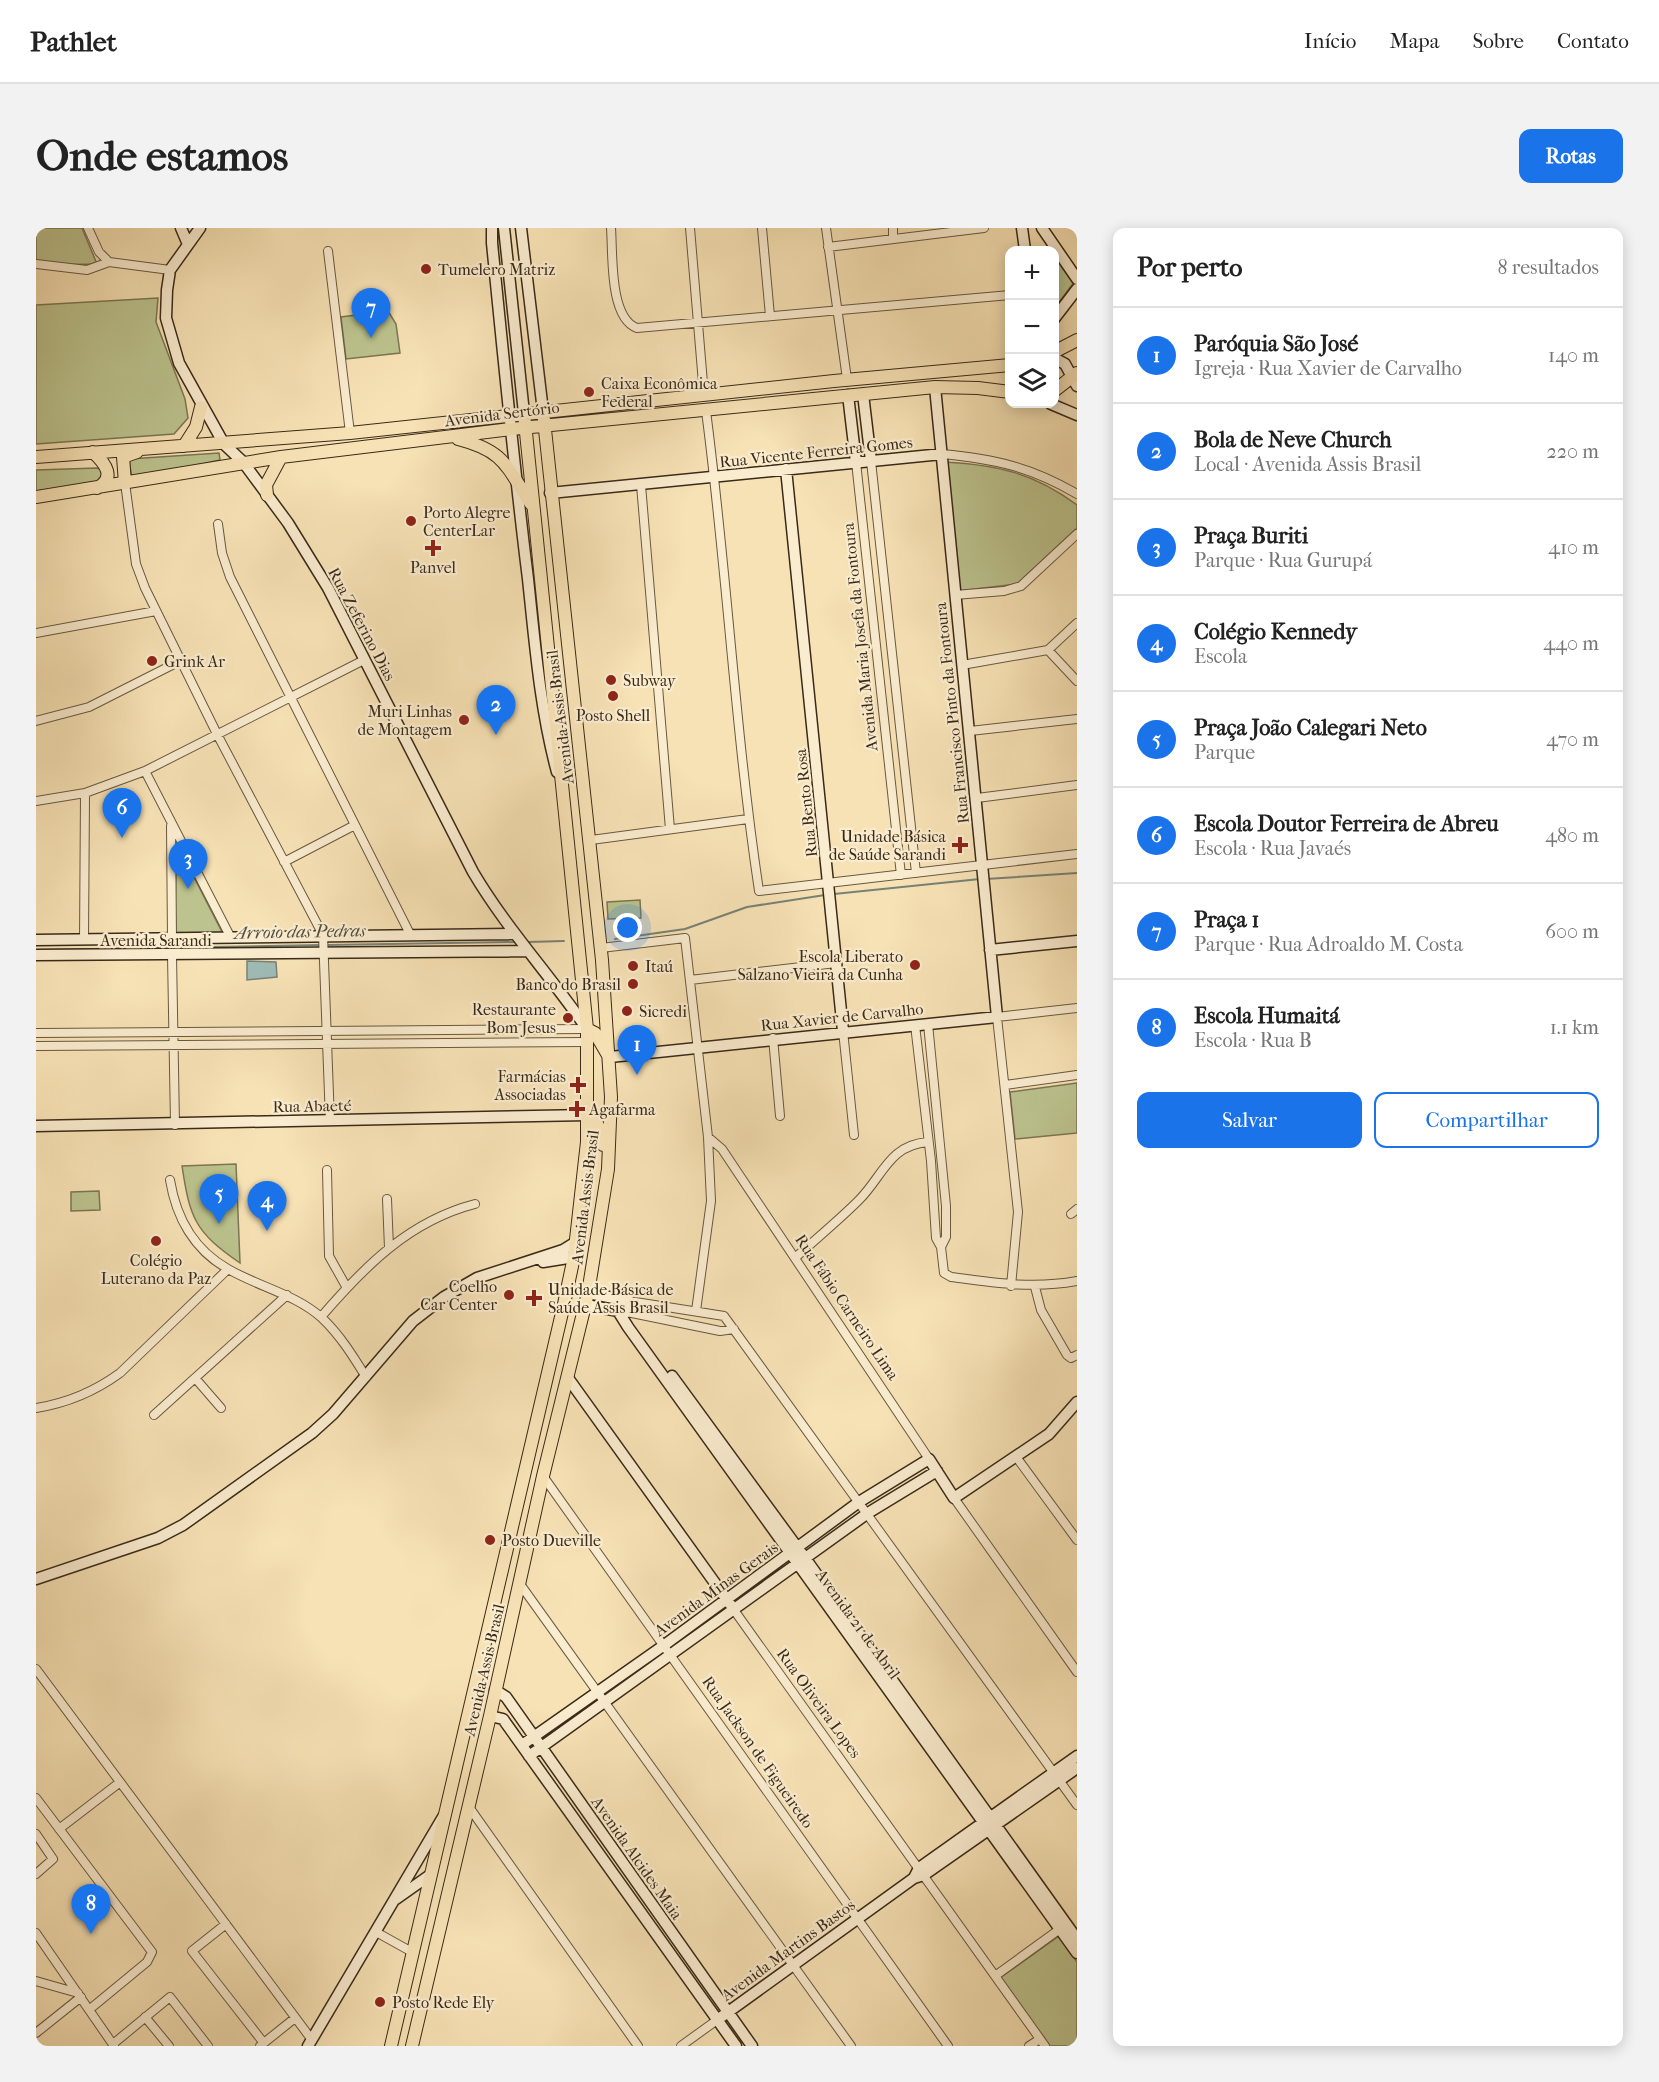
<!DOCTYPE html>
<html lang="pt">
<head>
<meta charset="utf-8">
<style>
	:root { --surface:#fff; --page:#f2f2f2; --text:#222; --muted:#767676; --line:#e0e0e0; --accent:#1a73e8 }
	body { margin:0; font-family:"IM FELL French Canon",serif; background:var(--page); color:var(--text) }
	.controls { position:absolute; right:18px; top:18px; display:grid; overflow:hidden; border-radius:12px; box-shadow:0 3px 15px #0003 }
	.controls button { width:54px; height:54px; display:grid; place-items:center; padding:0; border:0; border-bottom:2px solid var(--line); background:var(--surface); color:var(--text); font:30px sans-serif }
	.you { position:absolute; left:592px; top:700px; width:21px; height:21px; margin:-15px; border:4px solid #fff; border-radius:50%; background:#1a73e8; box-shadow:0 0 0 9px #1a73e833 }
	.badge { display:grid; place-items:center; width:39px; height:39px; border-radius:50%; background:var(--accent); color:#fff; font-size:20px; font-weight:700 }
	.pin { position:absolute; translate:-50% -50px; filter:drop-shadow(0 2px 3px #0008) }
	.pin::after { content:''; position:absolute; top:32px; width:21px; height:18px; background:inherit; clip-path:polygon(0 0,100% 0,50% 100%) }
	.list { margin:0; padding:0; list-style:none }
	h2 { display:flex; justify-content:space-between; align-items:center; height:78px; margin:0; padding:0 24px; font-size:26px }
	h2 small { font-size:20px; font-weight:400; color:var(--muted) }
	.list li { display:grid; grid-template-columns:39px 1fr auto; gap:18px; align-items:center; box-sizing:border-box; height:96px; padding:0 24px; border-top:2px solid var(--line) }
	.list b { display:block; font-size:22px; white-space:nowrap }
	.list p { margin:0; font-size:20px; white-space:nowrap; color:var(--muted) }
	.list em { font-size:20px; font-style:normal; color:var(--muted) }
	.actions { display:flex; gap:12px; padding:18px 24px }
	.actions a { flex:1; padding:14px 0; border:2px solid var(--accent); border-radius:12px; text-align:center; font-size:21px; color:var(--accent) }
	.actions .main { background:var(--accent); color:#fff }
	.icon { flex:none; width:33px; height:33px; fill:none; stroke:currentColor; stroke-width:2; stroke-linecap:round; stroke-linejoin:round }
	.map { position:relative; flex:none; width:1041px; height:1818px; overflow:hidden; border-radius:12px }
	header { display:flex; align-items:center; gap:36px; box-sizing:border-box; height:84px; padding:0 30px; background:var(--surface); border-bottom:2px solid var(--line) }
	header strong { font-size:28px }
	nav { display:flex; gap:33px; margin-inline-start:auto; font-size:21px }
	.intro { display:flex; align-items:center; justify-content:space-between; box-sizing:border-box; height:144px; padding:0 36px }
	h1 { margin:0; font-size:42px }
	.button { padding:15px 27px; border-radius:12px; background:var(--accent); color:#fff; font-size:21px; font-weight:700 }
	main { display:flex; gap:36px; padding:0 36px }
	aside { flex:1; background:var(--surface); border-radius:12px; box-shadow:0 3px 15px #0003 }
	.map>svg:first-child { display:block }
	.green { fill:#bcc38e; stroke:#7b7653; stroke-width:1.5 }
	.water { fill:#9fbcb6; stroke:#778277; stroke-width:1.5 }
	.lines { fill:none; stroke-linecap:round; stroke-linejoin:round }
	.stream { stroke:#778277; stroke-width:2 }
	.street-casing { stroke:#69583f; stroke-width:10 }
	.secondary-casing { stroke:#3a2a18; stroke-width:13 }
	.primary-casing { stroke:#3a2a18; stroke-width:14 }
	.street { stroke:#faeccf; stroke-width:8 }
	.secondary { stroke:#faeccf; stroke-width:10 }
	.primary { stroke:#f7e2b5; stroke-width:12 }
	.poi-dot { fill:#8f2418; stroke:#faeccf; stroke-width:2 }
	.labels { text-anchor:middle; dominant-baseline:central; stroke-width:4.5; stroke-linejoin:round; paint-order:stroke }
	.poi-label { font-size:16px; fill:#3a2a18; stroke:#faeccf; text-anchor:start }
	.street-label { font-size:16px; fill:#3a2a18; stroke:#faeccf }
	.water-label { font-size:18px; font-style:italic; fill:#534e40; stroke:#faeccf }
</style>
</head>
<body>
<header>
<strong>Pathlet</strong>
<nav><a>Início</a><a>Mapa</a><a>Sobre</a><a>Contato</a></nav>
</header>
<div class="intro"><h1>Onde estamos</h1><a class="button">Rotas</a></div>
<main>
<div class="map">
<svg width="1041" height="1818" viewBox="0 0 1041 1818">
	<rect width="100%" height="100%" fill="#f7e2b5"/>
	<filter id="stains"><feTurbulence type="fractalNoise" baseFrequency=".00333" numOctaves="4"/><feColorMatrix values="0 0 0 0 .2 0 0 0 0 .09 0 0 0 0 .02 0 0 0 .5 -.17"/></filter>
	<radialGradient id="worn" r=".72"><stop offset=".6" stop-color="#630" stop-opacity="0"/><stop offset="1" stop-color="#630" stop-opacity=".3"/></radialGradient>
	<path class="green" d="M0 0H46L61 36 7 37 0 33Z
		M1018 26 1038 54 1019 80H1018Z
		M122 70 120 94 149 171 152 190 138 206 0 216V77Z
		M352 83 360 96 364 125 310 131 305 89Z
		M183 225 184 232 96 251 93 231Z
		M909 234C962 237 998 245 1041 277V300L981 356 922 363Z
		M61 240 66 242 67 251 63 254 0 263V242Z
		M141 616 187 706H138Z
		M604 672 605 690 572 691 571 674Z
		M1041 855V905L979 911 974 864Z
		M200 936 204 1035C159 1004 154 991 146 938Z
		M63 963 64 982 35 983V964Z
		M1023 1708 1041 1734V1818H1013L964 1750Z"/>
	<path class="water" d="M211 733 240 734 241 749 211 752Z"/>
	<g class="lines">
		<path class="stream" d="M950 651 1041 645
			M798 666 944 651
			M579 711 649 701 711 679 789 667
			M492 714 528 713
			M291 717 480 714
			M0 722 285 717"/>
		<g class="street-casing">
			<path id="street" d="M52 0 63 24 73 34
				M575 0C577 26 573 90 601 100L974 67
				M654 0 668 167
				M726 0 734 88
				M790 0 811 151
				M857 11V0
				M792 19 948 0
				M292 23 314 205
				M0 36 51 42 73 34 134 42
				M670 183C691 342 699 503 723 663L1041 626
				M906 226C959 231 995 239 1041 266
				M835 233 880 645
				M820 234 865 647
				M89 255 100 336 109 360 181 506 287 707 294 893
				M605 257 634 601
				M182 296 186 325 194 349 374 706
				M919 367 968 363 985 358 1041 306
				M0 405 120 383
				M1012 422 1041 453
				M926 437 1012 422 1041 395
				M0 493 53 479 144 433
				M934 503 1041 491
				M109 543 195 710
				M941 570 1041 557
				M0 573 49 565 109 543 328 432
				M135 598 136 711
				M555 612 712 591
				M248 634 319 597
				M48 712 49 565
				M565 720 649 710 672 909 675 973 660 1083
				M136 727 139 897
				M654 752 800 735
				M892 796 910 978V1009L905 1019
				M879 797 895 933 900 1010 905 1019 908 1045 915 1049C959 1055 998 1061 1041 1053
				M807 803 818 907
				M0 805 551 801
				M737 810 744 888
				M0 818 551 814
				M969 857 1041 847
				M672 909 686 921 893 1231
				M291 942 293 1028 311 1060
				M134 952C140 989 158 1022 192 1041 223 1059 259 1066 286 1090 304 1107 317 1128 330 1149
				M351 971 353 1020
				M1035 986 1041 981
				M760 1029C781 1010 803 992 823 972 847 948 853 917 892 914
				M975 1058 982 984 961 789 1041 780
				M999 1059 1005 1082 1031 1127 1035 1130 1041 1127
				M593 1073 688 1088 1041 1577
				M591 1084 684 1103 698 1101
				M285 1089C328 1039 373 993 439 976
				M159 1150 185 1180
				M0 1180C32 1175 58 1164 84 1145L192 1041
				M118 1187 251 1067
				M981 1230 1041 1312
				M507 1248 912 1818
				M918 1270 1041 1444
				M484 1356 815 1818
				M698 1382 1009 1818
				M0 1441 276 1812
				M0 1570C39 1621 77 1673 116 1724L111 1734 54 1781
				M433 1579 602 1818
				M23 1601 83 1555
				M0 1606 17 1631 0 1646
				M190 1696 156 1723 227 1814
				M340 1704 376 1724
				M0 1705 78 1818
				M959 1748 1028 1698
				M0 1753 42 1765
				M109 1789 133 1818
				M0 1805 45 1769
				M77 1816 134 1769 172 1818
				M224 1818 259 1790
				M645 1818 681 1792
				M993 1818 1004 1811"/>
		</g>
		<g class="secondary-casing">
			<path id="secondary" d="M145 0 151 14
				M164 0 134 42 131 62 130 90 143 135 188 216 207 234 252 295 292 360 437 644C470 700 514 747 551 801
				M456 0V15C467 127 478 239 492 351 499 416 504 481 521 544
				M468 0 488 185
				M485 0 507 183
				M986 0 989 22
				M1006 0 1041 51
				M1018 91 1041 61
				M1018 130 1029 136 1041 158
				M827 166 835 233
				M812 167 820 234
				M1015 176 1041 187
				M750 241 807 803
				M514 265 906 226
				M0 712 478 706
				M954 722 1041 713
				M0 727 491 723
				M574 829 961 789 899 159
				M0 898 552 887
				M507 1034 538 1029
				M552 1065 593 1073 591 1084
				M584 1071 582 1083 592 1099 1041 1725
				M550 1077 588 1084
				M636 1148 769 1330 1041 1711
				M532 1150 694 1376
				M0 1351 122 1310 147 1297 276 1205 297 1186 377 1093 408 1069 441 1050 527 1022 540 1014
				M459 1462 470 1469 716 1818
				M454 1488 467 1491 700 1818
				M486 1517 627 1418 823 1274 893 1231 918 1270 1013 1206 1041 1174
				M493 1528 832 1285 901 1243
				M878 1650 883 1640 1041 1528
				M360 1671 394 1647
				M681 1792 878 1650 888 1647 1041 1540
				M272 1818 407 1589"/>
		</g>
		<g class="primary-casing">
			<path id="primary" d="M1018 124 1041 112
				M1018 163 1041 145
				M422 211C469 223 470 238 495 276
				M148 218 160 199 165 179
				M57 224C70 236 80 250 61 260
				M0 229 314 205 798 153 974 137
				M89 255 87 229 101 224
				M231 267 230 257 245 229
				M0 269 245 229 475 201 899 159 942 160 974 164
				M551 801 559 805 573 829
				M552 887 558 889 567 909V917
				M355 1818 528 1076 538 1029 551 914V801L488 185
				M376 1818 454 1488 507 1248 552 1065 572 941 575 869 566 732 507 183"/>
		</g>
		<use href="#street" class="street"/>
		<use href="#secondary" class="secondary"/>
		<use href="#primary" class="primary"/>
	</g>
	<g class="poi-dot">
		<circle cx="390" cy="41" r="6"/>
		<circle cx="553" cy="164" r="6"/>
		<circle cx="375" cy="293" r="6"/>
		<path d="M394 311h6v6h6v6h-6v6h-6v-6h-6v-6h6z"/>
		<circle cx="116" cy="433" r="6"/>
		<circle cx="575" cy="452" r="6"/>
		<circle cx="577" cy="468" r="6"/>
		<circle cx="428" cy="492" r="6"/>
		<path d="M921 608h6v6h6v6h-6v6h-6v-6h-6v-6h6z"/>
		<circle cx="879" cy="737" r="6"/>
		<circle cx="597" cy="738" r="6"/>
		<circle cx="597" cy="756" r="6"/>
		<circle cx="591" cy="783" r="6"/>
		<circle cx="532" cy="790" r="6"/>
		<path d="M539 848h6v6h6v6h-6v6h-6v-6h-6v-6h6z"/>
		<path d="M538 872h6v6h6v6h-6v6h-6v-6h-6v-6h6z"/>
		<circle cx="120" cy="1013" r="6"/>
		<circle cx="473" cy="1067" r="6"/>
		<path d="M495 1061h6v6h6v6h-6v6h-6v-6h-6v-6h6z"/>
		<circle cx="454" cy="1312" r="6"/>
		<circle cx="344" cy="1774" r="6"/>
	</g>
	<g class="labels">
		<g class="poi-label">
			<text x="402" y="41">Tumelero Matriz</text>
			<text x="565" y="155">Caixa Econômica<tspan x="565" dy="18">Federal</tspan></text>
			<text x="387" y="284">Porto Alegre<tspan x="387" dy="18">CenterLar</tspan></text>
			<text x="397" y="339" text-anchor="middle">Panvel</text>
			<text x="128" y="433">Grink Ar</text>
			<text x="587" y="452">Subway</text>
			<text x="416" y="483" text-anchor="end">Muri Linhas<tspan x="416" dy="18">de Montagem</tspan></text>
			<text x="577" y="487" text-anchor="middle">Posto Shell</text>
			<text x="910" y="608" text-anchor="end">Unidade Básica<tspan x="910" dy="18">de Saúde Sarandi</tspan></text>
			<text x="867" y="728" text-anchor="end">Escola Liberato<tspan x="867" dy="18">Salzano Vieira da Cunha</tspan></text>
			<text x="609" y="738">Itaú</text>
			<text x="585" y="756" text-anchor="end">Banco do Brasil</text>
			<text x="520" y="781" text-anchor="end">Restaurante<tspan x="520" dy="18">Bom Jesus</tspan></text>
			<text x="603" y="783">Sicredi</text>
			<text x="530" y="848" text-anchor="end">Farmácias<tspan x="530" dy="18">Associadas</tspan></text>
			<text x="553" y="881">Agafarma</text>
			<text x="120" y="1032" text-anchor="middle">Colégio<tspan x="120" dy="18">Luterano da Paz</tspan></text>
			<text x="461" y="1058" text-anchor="end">Coelho<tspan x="461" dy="18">Car Center</tspan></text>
			<text x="512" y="1061">Unidade Básica de<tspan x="512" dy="18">Saúde Assis Brasil</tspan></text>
			<text x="466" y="1312">Posto Dueville</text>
			<text x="356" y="1774">Posto Rede Ely</text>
		</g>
		<g class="street-label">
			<text transform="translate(466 186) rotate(-7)">Avenida Sertório</text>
			<text transform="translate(780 224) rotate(-6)">Rua Vicente Ferreira Gomes</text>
			<text transform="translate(326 396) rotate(62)">Rua Zeferino Dias</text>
			<text transform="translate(824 409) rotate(-96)">Avenida Maria Josefa da Fontoura</text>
			<text transform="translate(916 485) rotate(-96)">Rua Francisco Pinto da Fontoura</text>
			<text transform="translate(524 489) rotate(-97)">Avenida Assis Brasil</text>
			<text transform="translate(770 575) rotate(-96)">Rua Bento Rosa</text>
			<text x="120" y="712">Avenida Sarandi</text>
			<text transform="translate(806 789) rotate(-6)">Rua Xavier de Carvalho</text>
			<text transform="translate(276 878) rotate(-1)">Rua Abaeté</text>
			<text transform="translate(549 969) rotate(-83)">Avenida Assis Brasil</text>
			<text transform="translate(811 1079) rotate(56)">Rua Fábio Carneiro Lima</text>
			<text transform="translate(680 1361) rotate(-36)">Avenida Minas Gerais</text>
			<text transform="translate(822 1396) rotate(54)">Avenida 21 de Abril</text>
			<text transform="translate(448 1442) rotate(-77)">Avenida Assis Brasil</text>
			<text transform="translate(783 1475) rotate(54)">Rua Oliveira Lopes</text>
			<text transform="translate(722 1524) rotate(55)">Rua Jackson de Figueiredo</text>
			<text transform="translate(601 1630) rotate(55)">Avenida Alcides Maia</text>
			<text transform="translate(752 1722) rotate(-36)">Avenida Martins Bastos</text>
		</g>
		<g class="water-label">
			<text transform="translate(264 704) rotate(-1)">Arroio das Pedras</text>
		</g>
	</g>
	<rect width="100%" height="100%" filter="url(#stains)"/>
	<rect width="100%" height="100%" fill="url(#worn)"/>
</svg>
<div class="controls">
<button>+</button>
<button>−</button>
<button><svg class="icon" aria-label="layers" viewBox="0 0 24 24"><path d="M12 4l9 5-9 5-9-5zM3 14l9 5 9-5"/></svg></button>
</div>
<div class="you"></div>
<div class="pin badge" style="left:601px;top:847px">1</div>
<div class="pin badge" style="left:460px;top:507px">2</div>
<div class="pin badge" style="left:152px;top:661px">3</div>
<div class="pin badge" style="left:231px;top:1003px">4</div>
<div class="pin badge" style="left:183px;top:996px">5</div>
<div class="pin badge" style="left:86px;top:610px">6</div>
<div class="pin badge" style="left:335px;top:110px">7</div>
<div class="pin badge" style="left:55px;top:1706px">8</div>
</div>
<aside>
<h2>Por perto<small>8 resultados</small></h2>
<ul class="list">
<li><span class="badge">1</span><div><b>Paróquia São José</b><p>Igreja · Rua Xavier de Carvalho</p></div><em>140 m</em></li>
<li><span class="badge">2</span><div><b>Bola de Neve Church</b><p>Local · Avenida Assis Brasil</p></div><em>220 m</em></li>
<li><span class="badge">3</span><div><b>Praça Buriti</b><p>Parque · Rua Gurupá</p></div><em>410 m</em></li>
<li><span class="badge">4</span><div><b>Colégio Kennedy</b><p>Escola</p></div><em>440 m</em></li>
<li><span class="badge">5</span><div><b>Praça João Calegari Neto</b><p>Parque</p></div><em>470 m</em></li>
<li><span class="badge">6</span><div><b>Escola Doutor Ferreira de Abreu</b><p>Escola · Rua Javaés</p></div><em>480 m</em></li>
<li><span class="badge">7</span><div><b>Praça 1</b><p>Parque · Rua Adroaldo M. Costa</p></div><em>600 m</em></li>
<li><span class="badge">8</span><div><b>Escola Humaitá</b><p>Escola · Rua B</p></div><em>1.1 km</em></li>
</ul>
<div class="actions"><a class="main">Salvar</a><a>Compartilhar</a></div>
</aside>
</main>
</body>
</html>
